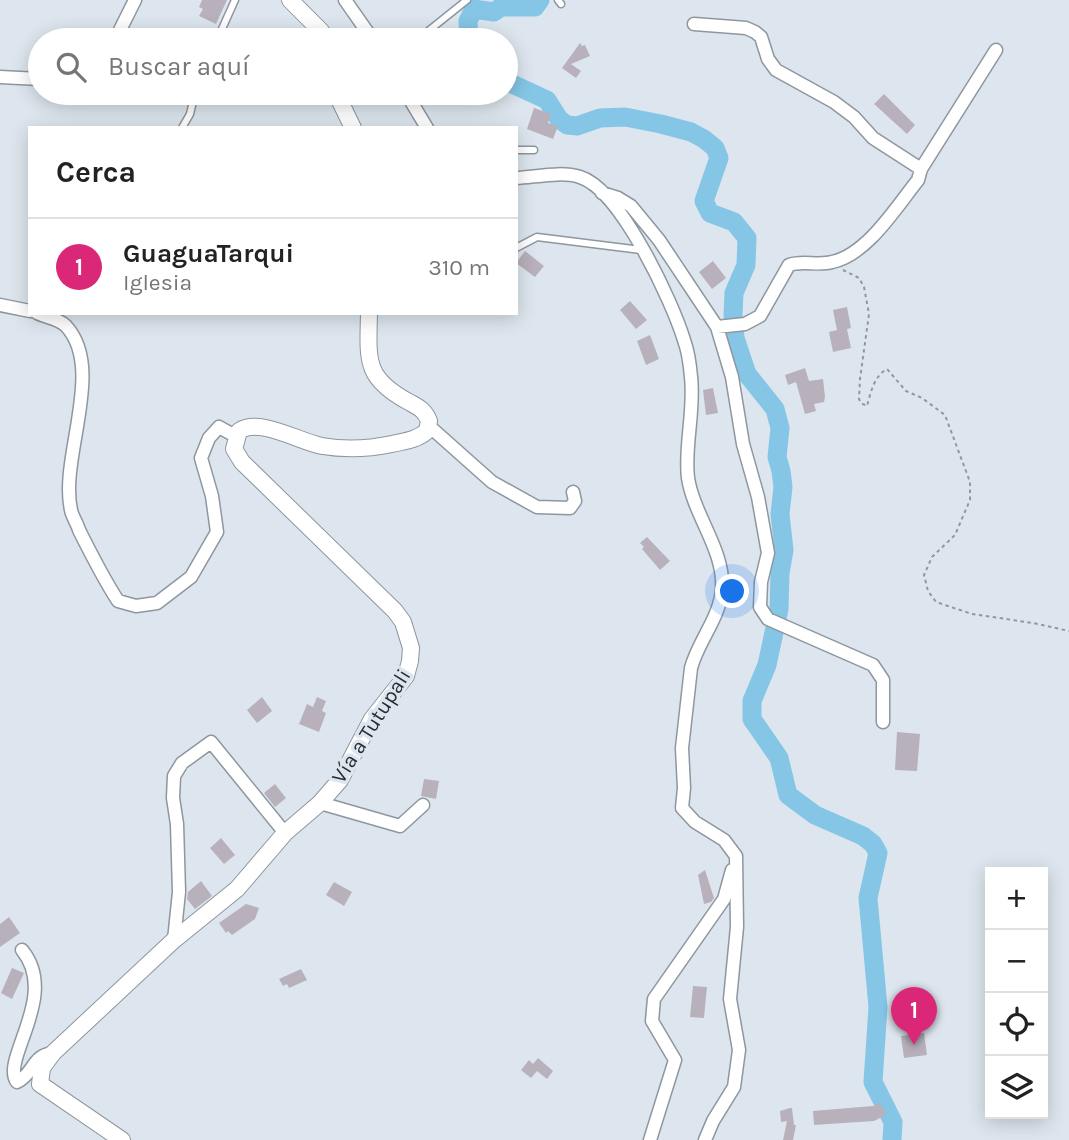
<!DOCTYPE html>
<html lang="es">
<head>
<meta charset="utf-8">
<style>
	:root { --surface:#fff; --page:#f2f2f2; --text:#222; --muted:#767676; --line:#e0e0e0; --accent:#db2777 }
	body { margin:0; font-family:Karla,sans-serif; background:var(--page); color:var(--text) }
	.controls { position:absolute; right:21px; bottom:21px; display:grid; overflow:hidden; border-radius:0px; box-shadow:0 4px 18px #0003 }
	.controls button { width:63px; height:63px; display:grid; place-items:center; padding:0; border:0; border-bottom:2px solid var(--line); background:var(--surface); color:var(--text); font:35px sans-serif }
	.you { position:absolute; left:733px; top:592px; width:24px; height:24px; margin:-18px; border:5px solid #fff; border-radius:50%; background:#1a73e8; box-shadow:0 0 0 10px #1a73e833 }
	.badge { display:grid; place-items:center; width:46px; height:46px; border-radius:50%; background:var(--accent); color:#fff; font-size:23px; font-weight:700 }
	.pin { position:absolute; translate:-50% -58px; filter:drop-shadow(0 2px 4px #0008) }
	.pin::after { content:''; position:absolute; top:37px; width:24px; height:21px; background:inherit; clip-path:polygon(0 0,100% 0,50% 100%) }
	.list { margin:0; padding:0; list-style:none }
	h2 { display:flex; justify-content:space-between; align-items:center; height:91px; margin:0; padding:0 28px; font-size:30px }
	h2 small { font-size:23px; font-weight:400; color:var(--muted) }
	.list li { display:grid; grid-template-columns:46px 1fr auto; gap:21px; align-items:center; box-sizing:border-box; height:98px; padding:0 28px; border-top:2px solid var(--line) }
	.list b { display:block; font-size:26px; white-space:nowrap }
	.list p { margin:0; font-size:23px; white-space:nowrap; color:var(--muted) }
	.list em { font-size:23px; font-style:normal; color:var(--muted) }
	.icon { flex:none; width:38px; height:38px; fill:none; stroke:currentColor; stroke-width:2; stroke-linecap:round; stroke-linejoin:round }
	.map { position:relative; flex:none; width:1069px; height:1140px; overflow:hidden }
	.search { position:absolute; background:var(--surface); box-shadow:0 4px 18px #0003; left:28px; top:28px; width:490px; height:77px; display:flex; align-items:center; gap:18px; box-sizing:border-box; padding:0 24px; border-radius:38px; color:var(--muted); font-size:26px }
	.panel { position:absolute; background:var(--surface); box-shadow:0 4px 18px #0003; left:28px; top:126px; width:490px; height:189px; border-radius:0px }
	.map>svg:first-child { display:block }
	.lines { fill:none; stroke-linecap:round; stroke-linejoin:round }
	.river { stroke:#85c6e6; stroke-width:19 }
	.building { fill:#b8b1bb }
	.service-casing { stroke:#8e969e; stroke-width:9 }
	.minor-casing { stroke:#8e969e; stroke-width:15 }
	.tertiary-casing { stroke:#8e969e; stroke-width:18 }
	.path { stroke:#91989d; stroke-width:2; stroke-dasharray:3.5 3.5; stroke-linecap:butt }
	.service { stroke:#fff; stroke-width:6 }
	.minor { stroke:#fff; stroke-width:12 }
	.tertiary { stroke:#fff; stroke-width:16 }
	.labels { text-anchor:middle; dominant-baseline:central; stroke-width:7; stroke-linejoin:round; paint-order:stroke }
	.street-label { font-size:21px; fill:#292d30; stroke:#dde6ee }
</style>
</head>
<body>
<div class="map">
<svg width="1069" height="1140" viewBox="0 0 1069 1140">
	<rect width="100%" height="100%" fill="#dde6ee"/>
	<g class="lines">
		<path class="river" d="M469 40 468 21 474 9 494 12 501 7H535L540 0
			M506 81 547 100 559 119 567 125 577 126 600 118 625 117 661 124 691 132 704 139 715 148 719 158 704 201 710 213 734 222 747 238 746 265 734 293 733 315 735 338 747 374 775 409 780 428 777 457 781 471 783 487 780 514 784 550 780 573 779 609 767 665 752 701V719L779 758 788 795 815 815 863 836 873 844 878 853 868 898 878 1007 873 1082 893 1122 892 1140"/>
	</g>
	<path class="building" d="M202 0H227L216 24 199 16 203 9 199 7Z
		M580 43 582 46 585 45 590 56 571 64 581 71 576 78 562 68Z
		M884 94 915 125 907 134 874 104Z
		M534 108 551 114 548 123 558 126 553 139 527 129Z
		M525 251 544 266 535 277 516 263Z
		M713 261 726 278 712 289 699 272Z
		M630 301 647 320 636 329 620 310Z
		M847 307 851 328 847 329 851 348 833 352 829 332 837 330 833 310Z
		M650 335 659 359 646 365 637 341Z
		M805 368 809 381 823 379 825 397 824 402 814 404 816 411 805 414 796 382 788 385 785 375Z
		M713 388 718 413 706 415 703 390Z
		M647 537 670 561 660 570 642 549 644 547 640 543Z
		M262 697 272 711 257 723 247 710Z
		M317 697 326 701 322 711 326 713 319 732 299 724 307 704 313 707Z
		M897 732 920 734 917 771 895 770Z
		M424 779 439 781 436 799 421 796Z
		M275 784 286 798 275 807 264 793Z
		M221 838 235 855 224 864 210 848Z
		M705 870 714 898 711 902 704 904 698 875Z
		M201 881 212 896 195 909 187 899 188 892Z
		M334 882 352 892 344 906 326 895Z
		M246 904 259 908 255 919 232 935 228 931 226 933 219 923Z
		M9 917 20 933 0 947V924Z
		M12 968 24 973 12 999 1 993Z
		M301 969 307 980 289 988 287 984 283 986 279 979Z
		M693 986 707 987 704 1018 690 1017Z
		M907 990H918V1014H907Z
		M924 1033 927 1055 904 1058 901 1036Z
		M538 1058 553 1071 547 1079 537 1071 531 1078 521 1070 529 1060 533 1064Z
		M880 1103 886 1115 874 1121 814 1125 813 1111 873 1106Z
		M790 1108H792L794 1125H796L793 1140H783L787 1121 781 1122 780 1111Z"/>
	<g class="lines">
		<g class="service-casing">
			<path id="service" d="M558 0 561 4
				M217 40 235 0
				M417 40 467 0
				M182 128 190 114 195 93
				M516 150H534
				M516 248 537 237 641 250"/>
		</g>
		<g class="minor-casing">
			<path id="minor" d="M345 0 373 40
				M115 40 135 0
				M0 77 40 79
				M406 93 427 128
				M921 169 996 50
				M516 178C536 177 561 171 580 177 620 189 672 301 684 340 688 351 690 365 691 377 695 410 684 448 688 478 694 516 725 551 722 589 720 618 698 641 691 668L682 748 684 788 682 808 695 822 724 840 736 856 737 927 730 999 739 1050 734 1087 713 1121 705 1140
				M602 193 618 198 631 206 659 240 717 327 745 324 760 316 789 265C802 260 818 266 832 262 867 255 897 206 918 180L921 169 873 138 854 117 834 102 776 70 768 59 761 37 755 32 746 28 694 24
				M0 305 30 311
				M37 313C45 317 60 319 66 326 106 369 59 458 71 510 72 516 77 523 79 530 91 554 103 578 118 601L136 606 157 603 191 577 217 532 212 496 201 458 209 438 219 427 237 437
				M717 327 732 377 743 444 758 497 768 553 761 582 760 607 768 619 873 665 883 680V722
				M429 426 492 482 537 507 570 508 575 501 573 492
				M320 803 400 826 423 805
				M174 940 179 892 177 824 173 798 174 776 182 763 211 742 285 833
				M22 950C60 996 0 1060 17 1082 35 1073 31 1056 53 1053
				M650 1140 675 1060 652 1021 654 999 724 899 732 870"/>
		</g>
		<g class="tertiary-casing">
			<path id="tertiary" d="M290 0 321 31 326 40
				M336 93 353 128
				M122 1140 40 1084 42 1068 53 1053 174 940 237 889 285 833 320 803 340 780 372 719 406 676 410 661 411 648 403 622 395 611 242 462 234 449 239 431C259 417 300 442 322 446 346 450 368 449 392 444 405 441 417 440 427 431L429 421C425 410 418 407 409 402 364 378 368 360 369 313"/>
		</g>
		<path class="path" d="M843 270 859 278 864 287 869 314 860 379 859 399 861 403 867 406C871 392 874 376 887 369L906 391 922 398 945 415 970 482V500L955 535 932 557 924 575 928 591 936 602 972 614 1033 623 1069 631"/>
		<use href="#service" class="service"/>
		<use href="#minor" class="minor"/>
		<use href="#tertiary" class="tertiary"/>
	</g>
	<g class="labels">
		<g class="street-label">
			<text transform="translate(371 726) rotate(-58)">Vía a Tutupali</text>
		</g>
	</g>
</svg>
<div class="controls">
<button>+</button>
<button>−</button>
<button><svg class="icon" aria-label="locate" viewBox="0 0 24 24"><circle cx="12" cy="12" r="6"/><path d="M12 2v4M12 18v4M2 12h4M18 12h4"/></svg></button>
<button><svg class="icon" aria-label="layers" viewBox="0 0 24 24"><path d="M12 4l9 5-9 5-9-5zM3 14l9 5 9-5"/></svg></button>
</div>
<div class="you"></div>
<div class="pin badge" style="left:914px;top:1045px">1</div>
<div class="search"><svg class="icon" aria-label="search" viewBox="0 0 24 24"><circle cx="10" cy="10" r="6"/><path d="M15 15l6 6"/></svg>Buscar aquí</div>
<section class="panel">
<h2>Cerca<small></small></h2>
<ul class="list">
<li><span class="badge">1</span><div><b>GuaguaTarqui</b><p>Iglesia</p></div><em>310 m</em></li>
</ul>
</section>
</div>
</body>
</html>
